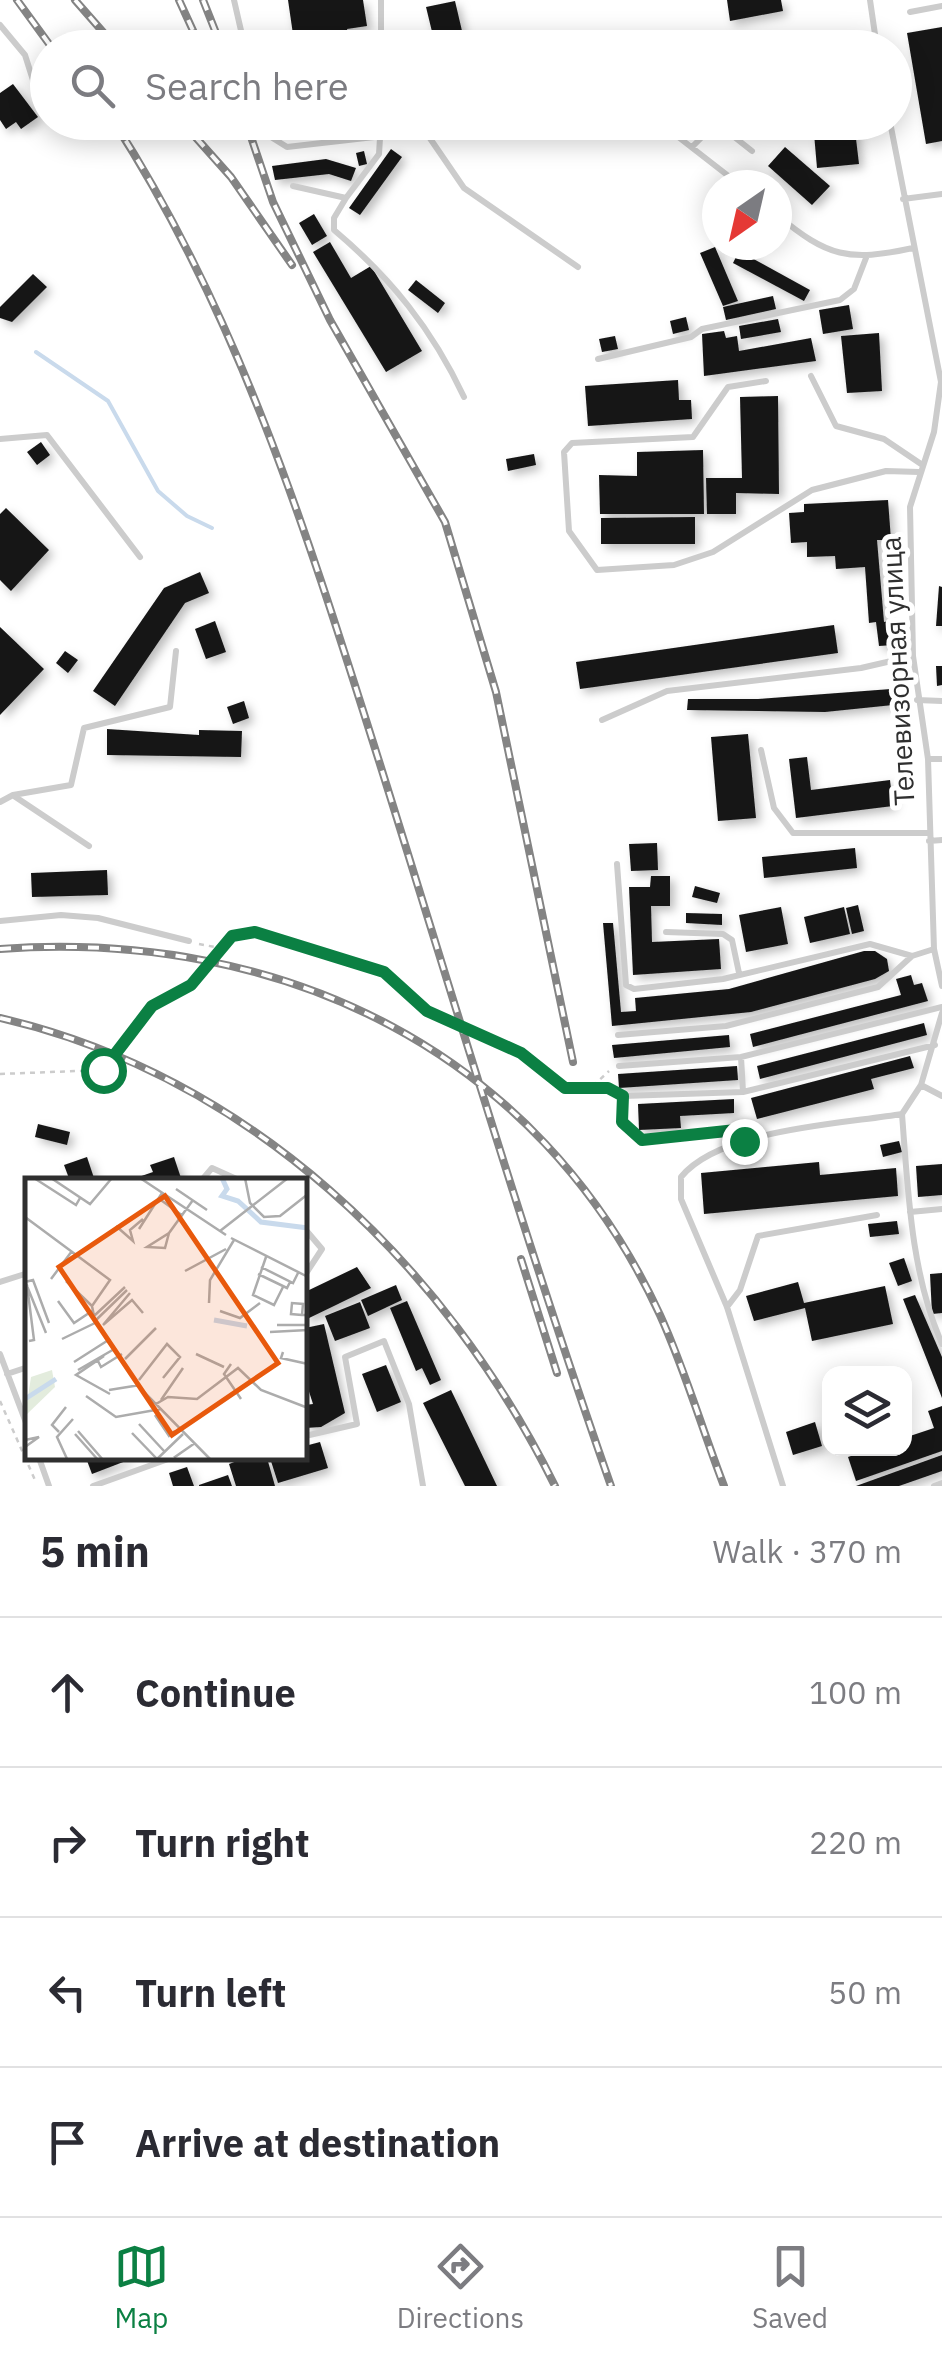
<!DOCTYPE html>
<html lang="en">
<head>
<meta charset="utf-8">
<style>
	:root { --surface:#fff; --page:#f2f2f3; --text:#2b2b33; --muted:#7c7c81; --line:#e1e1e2; --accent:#0b8043 }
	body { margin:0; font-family:"IBM Plex Sans",sans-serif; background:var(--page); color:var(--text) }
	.controls { position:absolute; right:30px; bottom:30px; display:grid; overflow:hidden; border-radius:20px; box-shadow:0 5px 25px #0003 }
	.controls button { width:90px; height:90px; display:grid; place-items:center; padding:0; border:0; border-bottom:2px solid var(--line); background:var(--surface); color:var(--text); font:50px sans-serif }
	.compass { position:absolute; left:702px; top:170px; width:90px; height:90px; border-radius:50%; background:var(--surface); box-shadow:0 5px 25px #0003; rotate:214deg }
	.stop { position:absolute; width:30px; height:30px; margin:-22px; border:8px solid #0b8043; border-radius:50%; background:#fff }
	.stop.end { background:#0b8043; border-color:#fff; box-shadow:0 2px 10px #0008 }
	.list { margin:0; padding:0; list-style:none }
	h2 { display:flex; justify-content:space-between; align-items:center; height:130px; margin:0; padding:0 40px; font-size:42px }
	h2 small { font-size:32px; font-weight:400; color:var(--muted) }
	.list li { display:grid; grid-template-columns:65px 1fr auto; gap:30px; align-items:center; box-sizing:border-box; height:150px; padding:0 40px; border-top:2px solid var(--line) }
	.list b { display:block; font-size:38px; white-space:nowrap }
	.list em { font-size:32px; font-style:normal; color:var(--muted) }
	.icon { flex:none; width:55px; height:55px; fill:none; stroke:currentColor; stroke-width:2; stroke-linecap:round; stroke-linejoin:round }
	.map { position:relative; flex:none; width:942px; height:1486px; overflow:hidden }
	.search { position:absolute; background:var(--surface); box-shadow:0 5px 25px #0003; left:30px; right:30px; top:30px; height:110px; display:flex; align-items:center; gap:25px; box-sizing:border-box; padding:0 35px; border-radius:55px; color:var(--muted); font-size:38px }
	.sheet { height:730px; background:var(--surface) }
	nav { display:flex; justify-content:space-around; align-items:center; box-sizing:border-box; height:140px; border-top:2px solid var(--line); background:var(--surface); font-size:28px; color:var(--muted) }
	nav a { display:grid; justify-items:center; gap:5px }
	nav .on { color:var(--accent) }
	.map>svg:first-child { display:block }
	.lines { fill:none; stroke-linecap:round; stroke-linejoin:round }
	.stream { stroke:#c9daec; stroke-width:4 }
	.building { fill:#161616; filter:url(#shadow) }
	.path { stroke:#ccc; stroke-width:2.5; stroke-dasharray:5 5; stroke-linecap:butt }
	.lane { stroke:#ccc; stroke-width:6 }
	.rail-casing { stroke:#848484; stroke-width:8 }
	.rail { stroke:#fff; stroke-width:4; stroke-dasharray:11; stroke-linecap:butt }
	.route { stroke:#0b8043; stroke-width:12 }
	.labels { text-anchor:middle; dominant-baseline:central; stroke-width:10; stroke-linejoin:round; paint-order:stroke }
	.street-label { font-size:28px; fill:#2f2f2f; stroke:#fff }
	.inset-river { fill:none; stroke:#c9daec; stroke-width:5 }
	.inset-road { fill:none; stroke:#acacac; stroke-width:2.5 }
	.view { fill:#e8590c; fill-opacity:0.15; stroke:#e8590c; stroke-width:5 }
	.inset-edge { fill:none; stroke:#2f2f2f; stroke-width:5 }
</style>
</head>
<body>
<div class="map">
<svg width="942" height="1486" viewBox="0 0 942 1486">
	<defs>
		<filter id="shadow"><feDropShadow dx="4.5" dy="4.5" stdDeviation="5" flood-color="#0004"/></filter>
	</defs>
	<rect width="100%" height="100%" fill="#fff"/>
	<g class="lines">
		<path class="stream" d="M36 352 108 401 158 491 187 516 212 528"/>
	</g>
	<path class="building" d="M288 0H363L367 26 347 29 350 48H295Z
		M727 0H781L783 11 730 21Z
		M455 1 466 48H436L426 7Z
		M942 27V141L926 144 907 33Z
		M513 41 514 48H489V46Z
		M13 84 38 117 21 129 16 122 6 129 0 120V93Z
		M813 122H854L859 164 817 168Z
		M785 147 830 186 812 205 768 166Z
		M391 149 402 157 360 215 349 208Z
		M364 151 367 164 359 166 356 153Z
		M326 159 356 168 351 181 329 174 275 180 272 166Z
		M314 214 327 236 312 245 299 223Z
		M330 242 351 278 371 266 422 351 386 372 313 252Z
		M715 247 738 301 723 306 700 253Z
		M739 251 810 290 804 301 733 263Z
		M33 274 47 287 12 322 0 318V307Z
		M416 280 445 303 438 313 408 290Z
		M773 296 776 309 726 320 723 307Z
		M849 305 853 329 823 334 819 310Z
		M686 317 689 330 673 334 670 321Z
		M778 319 781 332 741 339 739 326Z
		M724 331 726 338 737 336 739 351 811 338 816 361 704 376 702 334Z
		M879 333 882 391 847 393 841 336Z
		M615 336 618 349 602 352 599 339Z
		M678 380 679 400H691L692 419 588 426 585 386Z
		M778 396 779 494 736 493V514H707L706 478H742L740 397Z
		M41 442 50 455 37 465 27 452Z
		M703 450 704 514H600L599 475 637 476V452Z
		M534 454 536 465 508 471 506 459Z
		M888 500 891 540H877L884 622 890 621 893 645 879 646 876 622 869 623 865 567 836 569 835 556 807 557V542L791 543 789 513 804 512V504Z
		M6 508 49 550 11 591 0 580V514Z
		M695 517V544H601V518Z
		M200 572 209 593 185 603 115 706 93 691 164 588Z
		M939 586 942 587V626H936Z
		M215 621 226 652 206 659 195 629Z
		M834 625 838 653 580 689 576 662Z
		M0 627 44 669 0 715Z
		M65 651 78 660 68 673 56 663Z
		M936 666H942V685L937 686Z
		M891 689 893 705 825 712 687 710 688 699H758Z
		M244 701 249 718 233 724 227 707Z
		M107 729 199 735V730L242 731 241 757 107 755Z
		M748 734 756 818 718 821 711 737Z
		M807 757 811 790 890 780 893 806 796 818 789 759Z
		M657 843 658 870 631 871 629 844Z
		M855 848 857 868 764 878 762 857Z
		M107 870 108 895 32 897 31 873Z
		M651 876H670V906H651L652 942 719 939 721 969 633 975 629 887H650Z
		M695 886 720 893 717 903 692 897Z
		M858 905 864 931 852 934 846 908Z
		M781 907 788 944 746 952 739 915Z
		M844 907 850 934 810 943 804 917Z
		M686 913 722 914V925L686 923Z
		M603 923H613L621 1012 636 1011 635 998 729 989 864 951H875L887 959 889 971 875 979 751 1012 612 1026Z
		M911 975 914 985 922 983 928 1001 753 1047 750 1034 901 995 896 979Z
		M924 1023 927 1035 760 1079 757 1066Z
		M729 1035 730 1047 614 1058 612 1045Z
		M910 1056 914 1068 871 1079 874 1089 757 1119 751 1098Z
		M737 1066 738 1080 619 1088 618 1074Z
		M734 1099V1113L680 1116 681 1128 639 1130 638 1104Z
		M38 1124 70 1132 67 1145 35 1137Z
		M899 1141 902 1152 883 1157 880 1145Z
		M87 1157 95 1181H70L64 1165Z
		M174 1157 182 1181H127L153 1172 150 1165Z
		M819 1162 820 1175 896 1168 898 1196 704 1214 701 1173Z
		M942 1164V1195L918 1197 916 1166Z
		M897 1221 899 1234 870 1237 868 1224Z
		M904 1258 912 1281 898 1286 889 1263Z
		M357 1267 371 1288 305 1320V1292Z
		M942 1273V1313L932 1314 930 1274Z
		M798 1282 804 1303 885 1286 893 1324 812 1341 805 1308 754 1321 746 1296Z
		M396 1285 402 1300 368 1316 361 1300Z
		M915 1295 942 1357V1398L903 1299Z
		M407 1301 441 1380 430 1385 422 1368 416 1371 390 1308Z
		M360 1302 370 1328 335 1341 325 1316Z
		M324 1324 345 1413 321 1427 305 1428V1405L313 1404 305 1379V1328Z
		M386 1365 401 1402 377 1412 362 1374Z
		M451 1390 497 1486H465L423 1403Z
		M942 1406V1451L856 1481 848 1457 874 1448H904V1438L934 1428 928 1411Z
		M815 1422 822 1446 793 1455 786 1432Z
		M320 1442 328 1468 278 1483 270 1458H305V1446Z
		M942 1455V1471L899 1486H856Z
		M86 1458H131V1459L92 1474Z
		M245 1458H267L275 1486H236L229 1464Z
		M187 1467 194 1486H173L169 1473Z
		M228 1475 232 1486H199V1485Z"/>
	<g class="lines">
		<path class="path" d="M199 944 220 948
			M0 1074 103 1070 152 1006 191 985 232 936 255 933 341 963 384 972 427 1011 521 1053 565 1088 615 1091
			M593 1086 609 1071
			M0 1401 35 1480"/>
		<path class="lane" d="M234 0 245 48
			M870 0 877 48
			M910 12 942 6
			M0 25 25 55 39 99
			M381 48V0
			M261 122 263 132 287 147 505 122
			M659 122 740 185
			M890 122 941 382 934 432 910 507 913 656 928 759 934 949 942 986
			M427 134 464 188 578 267
			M693 146 703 136 723 128 752 151
			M293 186 346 198 379 154 381 122
			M346 198 334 218V230C391 278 432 329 464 397
			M903 199 942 194
			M777 215C828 257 848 262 913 248
			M598 359 691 337 702 329 840 300 854 289 866 258
			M811 376 836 426 884 439 921 464
			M766 381 728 387 693 437 572 443 564 452 569 531 597 570 674 565 713 552 812 490 886 471 919 472
			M0 439 47 435 140 557
			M917 700 942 701
			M602 720 667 691 861 668 913 656
			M761 750 774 808 793 833H928
			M928 759H942
			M14 796 89 846
			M0 802 13 795 71 785 84 728 170 707 176 651
			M929 841 942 840
			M617 864 626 985 634 989 723 979 870 944 912 956
			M0 921 61 915 98 918 189 941
			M666 932 723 934 732 940 739 973
			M618 1035 726 1026 878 987 912 956 934 949
			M741 1057 743 1092
			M619 1066 741 1057 942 1007
			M921 1085 942 1096
			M623 1096 743 1092 935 1045
			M623 1096V1122L642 1140 736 1130 745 1141
			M902 1114C908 1191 911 1274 942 1344
			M201 1181 212 1168 241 1181
			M910 1212 942 1209
			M305 1229 322 1249 305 1275
			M0 1282 28 1273
			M727 1307 740 1290 758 1236 877 1215
			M0 1354 28 1428
			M7 1374 28 1367
			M305 1436 357 1424 345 1357 384 1341 409 1404 423 1486
			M39 1458 49 1486
			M93 1486 171 1458
			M783 1486 727 1307 681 1199V1177C720 1129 842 1124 902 1114L921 1085 942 1013
			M934 1486 942 1483"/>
		<g class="rail-casing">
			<path id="rail" d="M17 0 52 48
				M75 0 117 48
				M179 0 201 48
				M203 0 222 48
				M114 122C241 319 309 540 379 761 455 1003 527 1247 611 1486
				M182 122 231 177 292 265
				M246 122 273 202 330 320 445 522 496 692 573 1062
				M0 949C283 929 538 1051 660 1315 685 1370 702 1429 724 1486
				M0 1018C248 1075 445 1263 555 1486
				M521 1259 557 1373"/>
		</g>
		<use href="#rail" class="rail"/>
	</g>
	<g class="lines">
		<path class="route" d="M103 1070 152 1006 191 985 232 936 255 932 384 972 427 1011 521 1053 565 1088H608L623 1096 622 1122 642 1140 736 1130 744 1141"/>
	</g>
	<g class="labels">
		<g class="street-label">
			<text transform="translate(897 671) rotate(-93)">Телевизорная улица</text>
		</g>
	</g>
	<g transform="translate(25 1178)">
		<rect width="282" height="282" fill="#fff"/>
		<path d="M27 192 30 209 0 238 6 199Z" fill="#e3ecdd"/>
		<path class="inset-river" d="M197 0 202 11 197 18 213 23 236 44 283 50M189 142 222 148M0 221 31 201"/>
		<path class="inset-road" d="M9 0 51 27 55 20M26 0 65 26 87 0M115 0 201 57M220 0 225 25 239 39 255 38 283 16M151 11 182 32M133 20 158 38M0 39 85 102 67 128 70 143 118 213 187 283M91 48 108 63 105 52 118 41M114 51 137 15M195 53 263 0M144 55 140 70 122 69 144 55 168 22M206 60 283 99M241 79 228 117 249 127 258 109M236 89 268 105 273 95M160 93 201 71M233 96 262 110 265 104M26 101 47 73M0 103 21 155M41 103 67 128M0 104 8 102 24 145M2 107 9 162 4 163M33 123 49 145 67 133M184 125 185 102 209 62M195 133 215 140 235 125M277 137 278 126 267 125 266 136 277 137H281L283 138M69 138 100 109M70 143 102 112M78 147 107 122 118 135M78 147 105 115M252 147H283M245 154 283 152M37 161 70 145M258 174 256 180 283 186M171 176 199 189M79 178 51 197 85 216M100 181 131 150M73 183 76 189 97 176M49 184 85 161M206 186 199 196 216 221M53 192 91 170M114 202 142 166 155 179 138 200M84 212 115 207M61 218 91 239 136 231M136 222 158 190M131 226 143 219 172 221 213 190 236 212 283 230M130 237 144 258 150 253M114 246 139 273M53 253 79 283M34 254 27 247 41 229M107 255 133 282M50 256 74 283M0 262 14 259 0 269M43 283 32 259 48 241M130 283 158 256M154 283 150 279 170 265"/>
		<path class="view" d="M140 18 253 185 147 257 34 89Z"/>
		<rect width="282" height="282" class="inset-edge"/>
	</g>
</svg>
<div class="controls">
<button><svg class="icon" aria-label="layers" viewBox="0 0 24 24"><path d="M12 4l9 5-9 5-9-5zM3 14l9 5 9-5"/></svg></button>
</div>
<svg class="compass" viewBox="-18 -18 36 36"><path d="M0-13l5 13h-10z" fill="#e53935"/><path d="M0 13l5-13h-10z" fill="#7c7c81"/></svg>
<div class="stop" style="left:103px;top:1070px"></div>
<div class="stop end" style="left:744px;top:1141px"></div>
<div class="search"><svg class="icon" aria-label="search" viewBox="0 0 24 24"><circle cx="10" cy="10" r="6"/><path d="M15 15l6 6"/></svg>Search here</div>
</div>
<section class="sheet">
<h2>5 min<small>Walk · 370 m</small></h2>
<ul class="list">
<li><svg class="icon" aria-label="ahead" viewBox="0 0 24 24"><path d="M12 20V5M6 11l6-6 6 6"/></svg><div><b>Continue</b></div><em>100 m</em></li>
<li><svg class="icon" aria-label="right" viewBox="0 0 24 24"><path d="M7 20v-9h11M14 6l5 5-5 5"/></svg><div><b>Turn right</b></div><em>220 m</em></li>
<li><svg class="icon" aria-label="left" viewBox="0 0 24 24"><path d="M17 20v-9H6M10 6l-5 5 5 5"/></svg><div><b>Turn left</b></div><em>50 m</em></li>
<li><svg class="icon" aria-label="arrive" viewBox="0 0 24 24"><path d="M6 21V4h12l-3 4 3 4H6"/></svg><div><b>Arrive at destination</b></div></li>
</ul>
</section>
<nav>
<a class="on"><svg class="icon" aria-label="map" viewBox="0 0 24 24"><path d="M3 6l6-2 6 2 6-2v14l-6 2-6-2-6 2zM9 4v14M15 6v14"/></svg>Map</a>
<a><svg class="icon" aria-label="directions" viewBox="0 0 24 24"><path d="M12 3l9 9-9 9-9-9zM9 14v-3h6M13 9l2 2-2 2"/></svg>Directions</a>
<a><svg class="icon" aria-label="saved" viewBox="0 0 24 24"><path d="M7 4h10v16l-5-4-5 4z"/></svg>Saved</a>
</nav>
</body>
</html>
